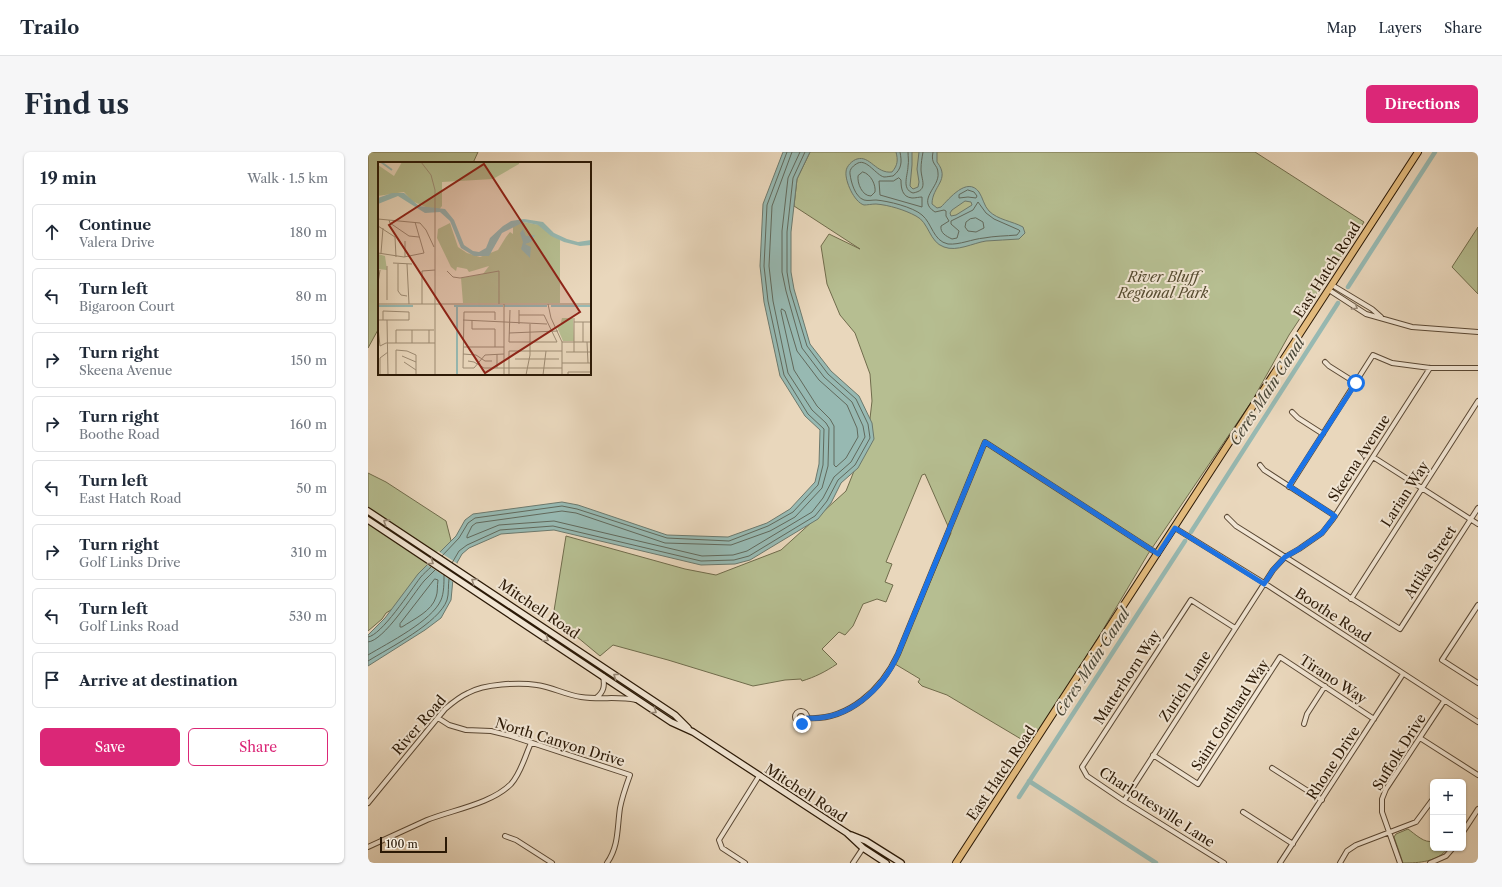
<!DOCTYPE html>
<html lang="en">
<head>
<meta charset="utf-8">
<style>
	:root { --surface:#fff; --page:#f6f6f7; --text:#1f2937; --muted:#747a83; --line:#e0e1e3; --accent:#db2777 }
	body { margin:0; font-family:"Libre Caslon Text",serif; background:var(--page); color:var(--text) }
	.controls { position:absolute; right:12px; bottom:12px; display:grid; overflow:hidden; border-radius:6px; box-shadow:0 1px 3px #0004 }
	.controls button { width:36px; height:36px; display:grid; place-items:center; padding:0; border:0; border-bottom:1px solid var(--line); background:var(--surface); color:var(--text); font:20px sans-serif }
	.scale { position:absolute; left:12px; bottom:10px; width:67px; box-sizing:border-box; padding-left:4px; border:2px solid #2b1906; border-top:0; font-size:11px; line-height:14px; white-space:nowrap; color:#2b1906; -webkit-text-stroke:3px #f1e5d3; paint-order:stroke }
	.stop { position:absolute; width:12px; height:12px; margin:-9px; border:3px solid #1a73e8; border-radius:50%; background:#fff }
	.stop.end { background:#1a73e8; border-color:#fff; box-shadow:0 1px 4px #0008 }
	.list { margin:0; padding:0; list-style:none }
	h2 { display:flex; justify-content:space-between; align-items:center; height:52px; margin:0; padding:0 16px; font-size:17px }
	h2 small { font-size:13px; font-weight:400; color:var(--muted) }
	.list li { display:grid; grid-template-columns:26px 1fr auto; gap:12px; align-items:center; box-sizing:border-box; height:56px; margin:0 8px 8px; padding:0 8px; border:1px solid var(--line); border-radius:6px }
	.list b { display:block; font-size:15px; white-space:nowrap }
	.list p { margin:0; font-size:13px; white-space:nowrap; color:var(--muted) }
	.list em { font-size:13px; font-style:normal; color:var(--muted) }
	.actions { display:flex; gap:8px; padding:12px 16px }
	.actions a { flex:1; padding:9px 0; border:1px solid var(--accent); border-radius:6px; text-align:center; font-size:14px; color:var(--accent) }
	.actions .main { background:var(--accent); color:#fff }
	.icon { flex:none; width:22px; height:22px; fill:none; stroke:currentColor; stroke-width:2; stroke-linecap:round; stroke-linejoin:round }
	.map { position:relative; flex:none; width:1110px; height:711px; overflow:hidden; border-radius:6px }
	header { display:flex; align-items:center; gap:24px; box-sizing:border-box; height:56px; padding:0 20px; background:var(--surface); border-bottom:1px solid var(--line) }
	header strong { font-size:19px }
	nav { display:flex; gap:22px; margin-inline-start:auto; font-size:14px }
	.intro { display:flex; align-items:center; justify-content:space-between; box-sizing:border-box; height:96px; padding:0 24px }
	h1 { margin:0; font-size:28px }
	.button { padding:10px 18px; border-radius:6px; background:var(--accent); color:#fff; font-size:14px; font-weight:700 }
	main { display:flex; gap:24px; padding:0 24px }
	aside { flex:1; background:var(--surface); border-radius:6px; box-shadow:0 1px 3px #0004 }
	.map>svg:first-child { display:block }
	.green { fill:#b6be91; stroke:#706c4c }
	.water { fill:#97b9b2; stroke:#6c796d; fill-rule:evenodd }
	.pier { fill:#e9d7bc }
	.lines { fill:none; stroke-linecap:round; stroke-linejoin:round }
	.shore { stroke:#61695c; stroke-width:1 }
	.canal { stroke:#97b9b2; stroke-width:4.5 }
	.minor-casing { stroke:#5a4834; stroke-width:6 }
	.secondary-casing { stroke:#2b1906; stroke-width:8 }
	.primary-casing { stroke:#2b1906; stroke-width:8 }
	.minor { stroke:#f1e5d3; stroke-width:4 }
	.secondary { stroke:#f1e5d3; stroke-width:5.5 }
	.primary { stroke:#e4bc7e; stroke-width:6 }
	.oneway { stroke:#988977 }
	.route { stroke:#1a73e8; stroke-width:5 }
	.labels { text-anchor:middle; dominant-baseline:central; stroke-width:4; stroke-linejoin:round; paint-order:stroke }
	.street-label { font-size:14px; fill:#2b1906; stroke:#f1e5d3 }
	.park-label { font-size:14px; font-style:italic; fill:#554b30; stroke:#f1e5d3 }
	.water-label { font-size:15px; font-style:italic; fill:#4b493a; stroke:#f1e5d3 }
	.inset-river { fill:none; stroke:#97b9b2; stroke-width:2 }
	.inset-road { fill:none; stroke:#9d8b73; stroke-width:1 }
	.view { fill:#8f2418; fill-opacity:0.15; stroke:#8f2418; stroke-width:2 }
	.inset-edge { fill:none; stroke:#2b1906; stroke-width:2 }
</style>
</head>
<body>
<header>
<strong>Trailo</strong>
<nav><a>Map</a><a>Layers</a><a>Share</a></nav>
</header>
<div class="intro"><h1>Find us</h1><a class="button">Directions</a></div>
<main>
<aside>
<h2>19 min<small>Walk · 1.5 km</small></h2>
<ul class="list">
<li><svg class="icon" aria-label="ahead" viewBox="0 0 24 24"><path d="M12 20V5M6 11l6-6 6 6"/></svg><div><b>Continue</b><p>Valera Drive</p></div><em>180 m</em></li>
<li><svg class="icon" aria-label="left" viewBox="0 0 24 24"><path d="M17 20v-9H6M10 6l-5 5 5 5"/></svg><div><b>Turn left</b><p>Bigaroon Court</p></div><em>80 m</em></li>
<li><svg class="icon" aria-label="right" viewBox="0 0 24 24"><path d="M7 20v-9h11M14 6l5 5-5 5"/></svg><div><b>Turn right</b><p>Skeena Avenue</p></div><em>150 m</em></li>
<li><svg class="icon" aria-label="right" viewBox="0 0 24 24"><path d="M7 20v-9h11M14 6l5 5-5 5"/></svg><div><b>Turn right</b><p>Boothe Road</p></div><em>160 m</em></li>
<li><svg class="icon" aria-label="left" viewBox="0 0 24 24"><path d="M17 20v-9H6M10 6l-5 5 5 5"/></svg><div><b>Turn left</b><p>East Hatch Road</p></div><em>50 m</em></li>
<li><svg class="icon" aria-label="right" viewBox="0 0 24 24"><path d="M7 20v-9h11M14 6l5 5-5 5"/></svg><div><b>Turn right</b><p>Golf Links Drive</p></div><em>310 m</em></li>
<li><svg class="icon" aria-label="left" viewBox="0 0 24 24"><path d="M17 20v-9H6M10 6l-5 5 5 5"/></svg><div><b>Turn left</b><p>Golf Links Road</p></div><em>530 m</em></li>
<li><svg class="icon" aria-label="arrive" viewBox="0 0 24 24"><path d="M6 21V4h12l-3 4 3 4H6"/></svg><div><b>Arrive at destination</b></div></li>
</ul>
<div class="actions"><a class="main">Save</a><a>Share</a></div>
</aside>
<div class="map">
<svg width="1110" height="711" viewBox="0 0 1110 711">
	<rect width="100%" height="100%" fill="#e9d7bc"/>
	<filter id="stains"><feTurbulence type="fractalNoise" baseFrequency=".005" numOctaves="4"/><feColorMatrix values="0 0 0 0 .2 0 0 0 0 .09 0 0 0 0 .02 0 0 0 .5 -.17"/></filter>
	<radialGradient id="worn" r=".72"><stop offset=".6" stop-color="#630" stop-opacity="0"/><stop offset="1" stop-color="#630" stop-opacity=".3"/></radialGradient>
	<path class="green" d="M0 0H110L105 11H11V176L0 196Z
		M442 0H887L996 70 921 183 884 249 780 402 733 481 666 587 658 590 579 543 554 534 550 530 552 527 527 512 583 381 557 322 554 323 518 410 524 412 517 430 525 433 518 450 509 447 495 452 485 474 477 483 471 480 454 497 469 512C457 520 447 525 434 529L433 527 417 528 385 534 300 508 245 493 232 504 185 465 198 384 317 417 348 423 413 398 478 339 500 284 504 249 502 222 487 181 472 163 459 132 453 94 461 82 492 97 426 54 429 27Z
		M1110 75V142L1084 115Z
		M0 321 18 330 78 369 89 412 49 442 18 461 14 467 0 479Z
		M1040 677C1047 682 1057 692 1065 689V696H1080C1070 710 1051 711 1035 711L1026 685 1028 682Z"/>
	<path class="water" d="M415 0H442L429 27 423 80V120L426 137 442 192 463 219 491 244 504 271 506 287 490 316 473 331 463 351 450 367 382 408 367 412 333 413 186 378 133 382 101 396 94 402 86 416 83 448 73 466 57 478 0 514V483L17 466 50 422 88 384 97 368 105 362 194 350 210 353 299 383 360 385 399 371 422 357 447 330 451 312 452 278 437 264 412 224 396 150 392 114 395 52Z
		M528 0H544V13L542 34 545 37 550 35 551 30 549 17 551 0H569V10C583 28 564 34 564 52L569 56 573 55C581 47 599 24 611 40 615 46 616 54 621 59 630 68 644 69 655 75L657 81 651 87C640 88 629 88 618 89 605 91 589 100 576 95 561 90 561 70 548 64 537 58 521 53 508 52 504 52 499 53 496 53 486 50 477 29 478 20 478 14 485 8 489 7 502 3 508 22 524 20 530 13 530 8 528 0ZM597 49 603 50 604 53 588 63 583 64 582 61 584 58Z"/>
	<path class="pier" d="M70 399 90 412 88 417 87 431 58 412Z"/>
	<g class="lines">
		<path class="shore" d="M424 0 404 54 401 114 405 149 420 221 444 258 458 271 461 276 460 314 454 336 427 365 402 379 363 393 297 391 208 361 194 359 108 371 104 374 99 384V386L131 373 186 369 334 404 365 403 379 399 444 360 455 346 466 325 483 310 497 285 495 274 484 250 456 225 434 196 418 139 414 120V79L420 26 432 0
			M532 0C534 10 534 17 525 24 523 24 519 25 516 25 508 23 499 7 490 11 486 13 481 17 482 22 483 30 487 45 496 48 500 49 504 48 508 48 520 49 545 55 554 63 564 71 565 89 580 92 592 93 604 87 616 86 626 84 638 84 649 83L652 79 651 78 626 67 618 61 610 50 605 58 583 69V72L591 79 589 86 584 87C578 84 572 81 573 74L581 69 578 64V59L576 58 567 60C548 48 572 35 570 21 570 12 562 13 565 0
			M540 0C540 5 541 9 540 14 540 23 533 37 545 41 561 38 553 28 553 17 553 11 554 6 555 0
			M495 20C503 22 508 33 507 40L503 44C494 44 489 31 490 24Z
			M531 26 533 28C533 36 534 45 544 46 548 46 551 45 554 45V55L512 43 511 29H525Z
			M600 38 606 40 609 44 608 46 600 45 591 46V43Z
			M608 66 615 70 616 76 608 80 600 79 597 75 598 70 602 67Z
			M414 157 417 159 429 199 451 228 479 253 489 276 490 285 478 306 468 315 466 313V274L462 267 449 254 426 218 414 164 413 159Z
			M74 404 91 386 100 371 107 366 194 354 209 357 299 386 361 389 400 374 425 360 450 333 455 313 456 277 440 262 416 223 400 149 396 114 399 53 419 0
			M84 411 91 399 99 393 132 378 185 374 333 409 366 408 381 404 447 364 459 349 470 328 487 313 502 286 500 272 488 247 460 222 439 194 422 138 419 120V80L425 26 437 0
			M67 427 70 428C69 434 70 440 68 445 64 459 46 467 34 475H32V472Z
			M0 485C13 484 43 438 52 426 55 422 60 418 63 415
			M0 490C16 489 45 442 56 429 60 425 64 421 67 418
			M0 503C20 491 64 469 73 448 76 441 76 431 76 423
			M0 509C21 496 71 471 79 448 81 442 80 433 81 427"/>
		<path class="canal" d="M980 135 1067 0
			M823 380 970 151
			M661 629 788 711
			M651 645 817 389"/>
		<g class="minor-casing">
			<path id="minor" d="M964 133 1004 157 1013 165
				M961 138 998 162 1044 175 1110 180
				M957 210 961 214 988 231
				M924 260 930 266 955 282
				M1005 305 1110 372
				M892 313 896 318 967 364
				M921 335 1005 203 1024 211 1062 216H1110
				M859 365 868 374 1032 477 1110 356
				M807 376 896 431 1110 570
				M983 447 1110 249
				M1110 453 1074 508 1110 531
				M228 546C236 540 237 534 235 524
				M427 565a6 6 0 1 1 12 0a6 6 0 1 1-12 0Z
				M70 566 81 573 98 578 123 579 143 584 262 623C258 634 254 645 252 656 249 676 251 694 239 711
				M439 566C480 569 514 537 530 502L617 290 790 402
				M936 572 939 562 957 534
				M1052 586 1110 623
				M785 603 830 632 912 505 1006 567
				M904 616 954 648
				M756 649 905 418 917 405 931 397 954 381 965 367 1062 216
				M0 651 77 557C84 551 91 545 100 541 116 532 151 530 169 533 184 535 198 543 213 545 232 548 250 544 268 548
				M875 660 925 692
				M1095 680 1110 657
				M137 684 148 688 184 711
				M0 695C20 686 39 677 59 668 84 658 123 652 143 632 153 621 157 604 163 591
				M377 711 354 696 351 688 391 624
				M485 711 495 696
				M856 711 756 649 719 624 714 615 823 448 867 476
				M912 711 1035 522
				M972 711 979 699 988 693 1048 670 1065 647
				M1032 711 1014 660V647L1018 637 1076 549
				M1062 711 1078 704 1085 696"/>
		</g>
		<g class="secondary-casing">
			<path id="secondary" d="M0 359 307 563 320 576
				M0 368 303 570 325 580 479 681 495 696 518 711
				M483 683 498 689 533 711"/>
		</g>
		<g class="primary-casing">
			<path id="primary" d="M588 711 1050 0"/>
		</g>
		<use href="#minor" class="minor"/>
		<use href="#secondary" class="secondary"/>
		<use href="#primary" class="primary"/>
	</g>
	<defs><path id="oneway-chevron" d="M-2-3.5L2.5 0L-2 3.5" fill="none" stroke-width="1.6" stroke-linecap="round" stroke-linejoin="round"/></defs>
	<g class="oneway">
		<use href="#oneway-chevron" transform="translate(987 155) rotate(32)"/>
		<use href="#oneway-chevron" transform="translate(18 370) rotate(-147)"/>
		<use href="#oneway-chevron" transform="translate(63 410) rotate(34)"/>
		<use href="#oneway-chevron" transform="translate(106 429) rotate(-146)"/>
		<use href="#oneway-chevron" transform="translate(178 487) rotate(34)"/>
		<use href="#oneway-chevron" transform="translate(248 524) rotate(-146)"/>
		<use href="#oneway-chevron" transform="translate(286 559) rotate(34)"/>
	</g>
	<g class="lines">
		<path class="route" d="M434 572 438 569 439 566C480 569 515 537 530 502L617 290 790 402 807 376 896 432 905 418 917 405 931 397 954 381 967 364 921 334 988 231"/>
	</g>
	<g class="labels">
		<g class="street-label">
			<text transform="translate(959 118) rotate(-57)">East Hatch Road</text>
			<text transform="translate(991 306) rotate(-57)">Skeena Avenue</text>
			<text transform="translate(1037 342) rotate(-57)">Larian Way</text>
			<text transform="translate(1062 410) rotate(-57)">Attika Street</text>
			<text transform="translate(171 457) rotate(34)">Mitchell Road</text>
			<text transform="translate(965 463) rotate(33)">Boothe Road</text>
			<text transform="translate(759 525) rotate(-57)">Matterhorn Way</text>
			<text transform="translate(965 527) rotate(33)">Tirano Way</text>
			<text transform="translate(817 534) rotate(-57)">Zurich Lane</text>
			<text transform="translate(862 563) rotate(-57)">Saint Gotthard Way</text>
			<text transform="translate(51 573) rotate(-49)">River Road</text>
			<text transform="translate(192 590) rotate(17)">North Canyon Drive</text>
			<text transform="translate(1031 600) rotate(-58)">Suffolk Drive</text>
			<text transform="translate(965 611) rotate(-57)">Rhone Drive</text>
			<text transform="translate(633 621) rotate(-56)">East Hatch Road</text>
			<text transform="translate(438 641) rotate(33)">Mitchell Road</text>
			<text transform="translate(789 655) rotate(33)">Charlottesville Lane</text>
		</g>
		<g class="park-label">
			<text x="795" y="125">River Bluff<tspan x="795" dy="16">Regional Park</tspan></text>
		</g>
		<g class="water-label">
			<text transform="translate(899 239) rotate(-57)">Ceres Main Canal</text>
			<text transform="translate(724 510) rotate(-57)">Ceres Main Canal</text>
		</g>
	</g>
	<g transform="translate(10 10)">
		<rect width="213" height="213" fill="#e9d7bc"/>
		<path d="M24 0H141V2L115 17 64 20V44L59 50 34 39 26 30 0 34V3L16 14ZM146 60 161 63 182 78V141H85L83 116 105 112 111 104 91 110 89 107 79 105 78 109 73 105 59 76 60 67 72 61 80 85 89 91 102 95 120 88 128 75 132 70 135 72V63ZM0 92 7 94 9 108 0 107ZM184 156H195L196 179H185L179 165 182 164Z" fill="#b6be91"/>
		<path d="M14 31H26L41 44 67 47 76 58 86 83 95 89 101 90 108 86 112 76 125 64 133 59 146 57 165 60 176 71 189 77 200 80 213 78V83L202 84 186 80 173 74 160 63 146 60 124 71 111 94H96L83 86 72 59 62 50 47 51 20 34 0 42V36ZM145 67 148 74 157 73 153 80 147 82 153 85 152 96 143 87 145 80 142 71Z" fill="#97b9b2"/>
		<path class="inset-river" d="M3 0 14 8M0 144H35M76 144H125M79 144V213M126 144H169M173 144H213"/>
		<path class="inset-road" d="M43 0 53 13 57 28V213M0 57 42 61 48 68 56 85M11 58 12 61 31 74 41 75M0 64 17 75 18 95M27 79V95M0 91 26 95 46 91 37 60M3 91 5 66M15 101 34 102M20 102V129L23 133 29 134M29 102 31 142M69 109 75 115 82 116 121 109V142M0 121 2 108M9 138V104M0 142H213M44 142V109L57 108M126 142V213M170 142 173 156 184 180V213M132 148 131 180H179L166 153H141M0 158H31V150L5 149V158M9 158 10 213M85 158 169 162M94 158V167H117V185M117 158V150H86L85 206H96L107 193 126 192M196 160H213M141 162V148M0 165 2 184 8 181H57M34 168V181M51 168V181M131 171 180 169M184 180H213M205 180V160M209 180 210 201M18 181V168H56M85 185H126M188 190H213M196 190V156M85 192 98 193 107 199H114M119 192V206M24 194 38 200M137 197H181M90 199 96 200 106 206H184M26 200 38 208M184 201H213M2 213V196L10 190M18 213V188L29 189 38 193V213M131 213V189H184M148 213 152 193V162M165 213 168 189M190 213V210H213"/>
		<path class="view" d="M106 2 202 150 107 211 11 63Z"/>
		<rect width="213" height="213" class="inset-edge"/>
	</g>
	<rect width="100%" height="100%" filter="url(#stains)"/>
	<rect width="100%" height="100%" fill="url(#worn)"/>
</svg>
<div class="controls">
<button>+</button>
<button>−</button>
</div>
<div class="scale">100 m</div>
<div class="stop" style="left:988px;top:231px"></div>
<div class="stop end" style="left:434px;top:572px"></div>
</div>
</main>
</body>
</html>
